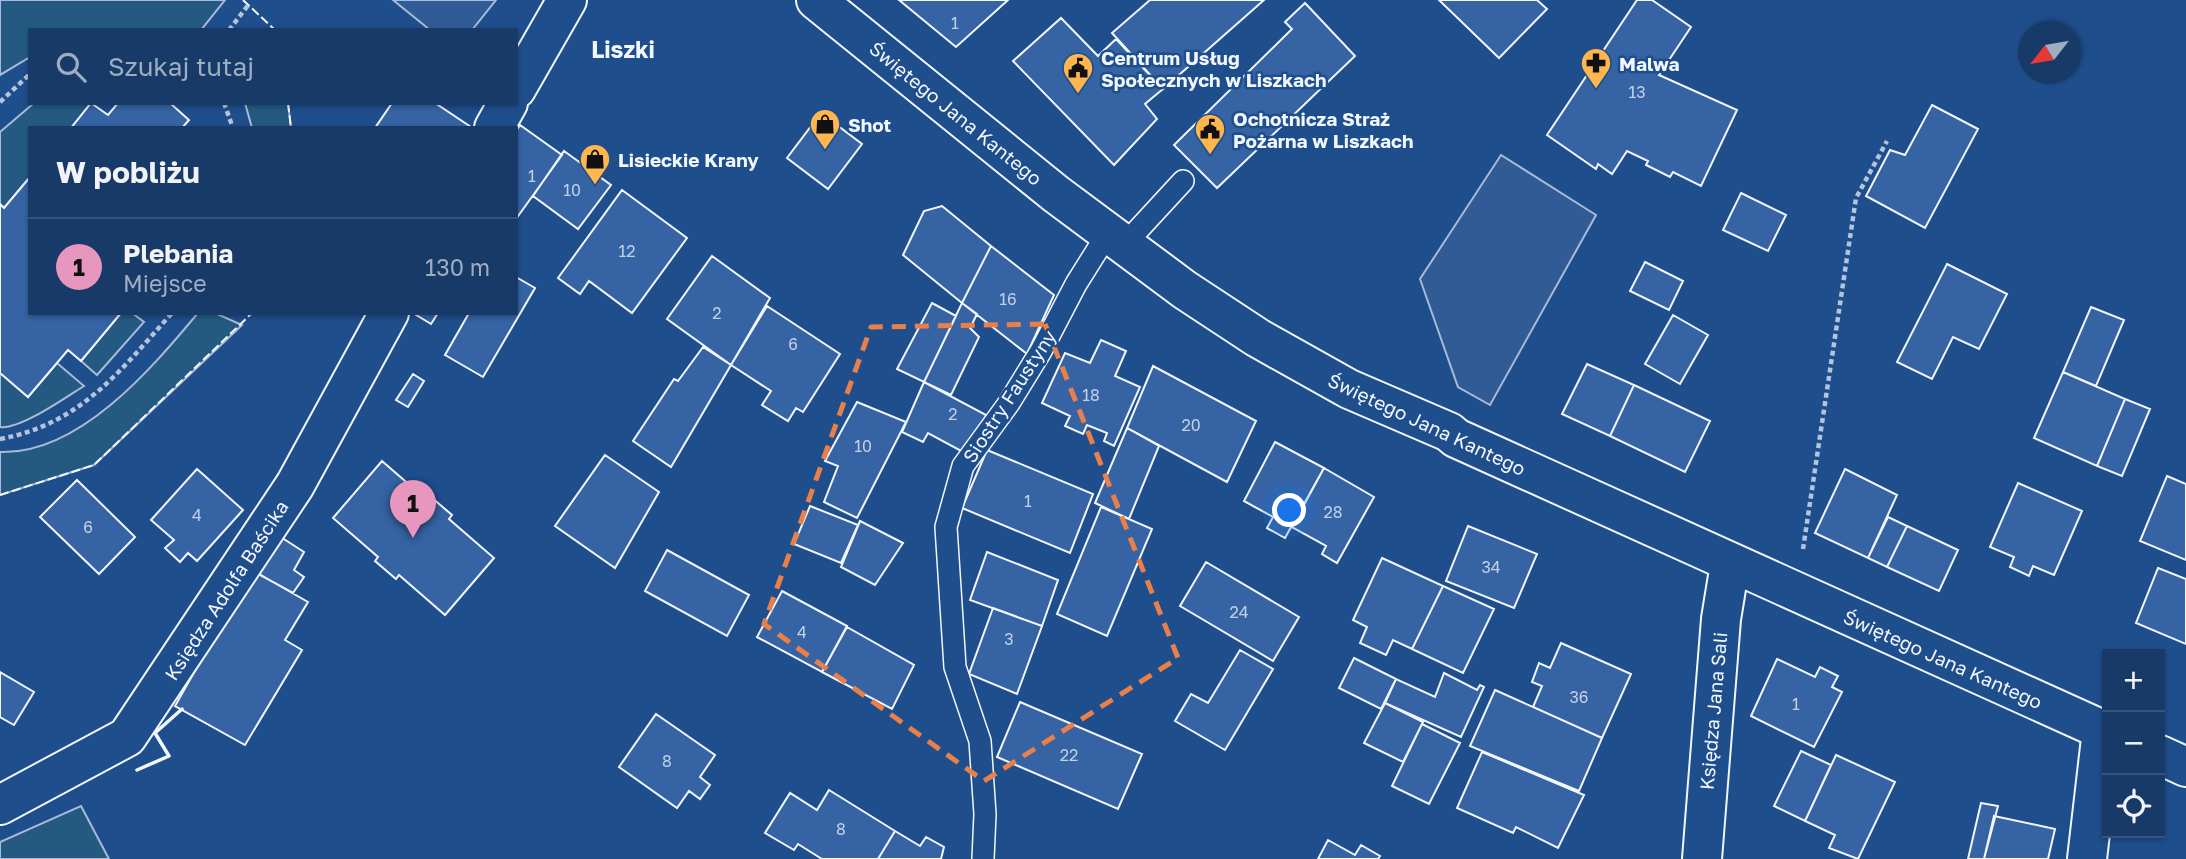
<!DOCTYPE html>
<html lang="pl">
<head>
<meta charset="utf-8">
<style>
	:root { --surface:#173a69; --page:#20416f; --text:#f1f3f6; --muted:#9eadc0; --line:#36547d; --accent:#e797bd }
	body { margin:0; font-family:"Golos Text",sans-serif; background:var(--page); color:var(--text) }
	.controls { position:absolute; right:21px; bottom:21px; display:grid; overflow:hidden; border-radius:0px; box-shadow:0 2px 5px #0004 }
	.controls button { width:63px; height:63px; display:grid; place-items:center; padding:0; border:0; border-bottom:2px solid var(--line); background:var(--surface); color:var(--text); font:35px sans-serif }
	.compass { position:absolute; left:2018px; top:21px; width:63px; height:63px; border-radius:50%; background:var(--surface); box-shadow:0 2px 5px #0004; rotate:239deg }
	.you { position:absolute; left:1290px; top:511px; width:24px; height:24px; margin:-18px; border:5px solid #fff; border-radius:50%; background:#1a73e8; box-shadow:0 0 0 10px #1a73e833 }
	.badge { display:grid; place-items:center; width:46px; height:46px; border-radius:50%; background:var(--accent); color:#111; font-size:23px; font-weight:700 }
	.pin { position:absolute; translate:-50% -58px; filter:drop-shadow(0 2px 4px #0008) }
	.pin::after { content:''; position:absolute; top:37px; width:24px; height:21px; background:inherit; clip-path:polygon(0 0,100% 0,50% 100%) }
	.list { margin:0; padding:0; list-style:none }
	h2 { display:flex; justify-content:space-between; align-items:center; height:91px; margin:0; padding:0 28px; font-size:30px }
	h2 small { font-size:23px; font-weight:400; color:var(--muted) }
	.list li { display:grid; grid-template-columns:46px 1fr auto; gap:21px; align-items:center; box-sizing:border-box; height:98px; padding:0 28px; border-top:2px solid var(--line) }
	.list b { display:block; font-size:26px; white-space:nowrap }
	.list p { margin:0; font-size:23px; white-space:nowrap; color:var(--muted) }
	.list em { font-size:23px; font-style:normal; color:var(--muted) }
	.icon { flex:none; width:38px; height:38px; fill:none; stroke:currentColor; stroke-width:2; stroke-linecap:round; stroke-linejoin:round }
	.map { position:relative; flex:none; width:2186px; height:859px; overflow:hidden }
	.search { position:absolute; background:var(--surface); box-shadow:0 2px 5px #0004; left:28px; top:28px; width:490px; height:77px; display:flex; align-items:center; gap:18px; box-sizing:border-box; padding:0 24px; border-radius:0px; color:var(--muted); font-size:26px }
	.panel { position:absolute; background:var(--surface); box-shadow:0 2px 5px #0004; left:28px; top:126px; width:490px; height:189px; border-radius:0px }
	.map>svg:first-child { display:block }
	.green { fill:#245a82; stroke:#a8bbd7; stroke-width:2 }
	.parking { fill:#305b95; stroke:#a8bbd7; stroke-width:2 }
	.building { fill:#3563a3; stroke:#f2f6ff; stroke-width:2 }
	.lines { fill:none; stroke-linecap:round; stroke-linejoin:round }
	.service-casing { stroke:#f2f6ff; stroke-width:24 }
	.minor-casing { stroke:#f2f6ff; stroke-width:42 }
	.secondary-casing { stroke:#f2f6ff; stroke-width:42 }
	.path { stroke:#b3c4dc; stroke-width:4.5; stroke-dasharray:5 3.5; stroke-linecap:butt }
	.service { stroke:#1f4e8c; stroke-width:21 }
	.minor { stroke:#1f4e8c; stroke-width:38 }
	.secondary { stroke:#1f4e8c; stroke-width:38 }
	.fence { stroke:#f2f6ff; stroke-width:2; stroke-dasharray:9 3.5; stroke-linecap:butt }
	.wall { stroke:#f2f6ff; stroke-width:3.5 }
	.marked { fill:none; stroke:#ea8049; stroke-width:5; stroke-dasharray:14 9; stroke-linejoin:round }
	.labels { text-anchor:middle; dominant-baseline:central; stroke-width:5; stroke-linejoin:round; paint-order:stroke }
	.number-label { font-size:16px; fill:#c3d1e8 }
	.poi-label { font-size:19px; font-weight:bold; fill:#f2f6ff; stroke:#1f4e8c; text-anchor:start }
	.street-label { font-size:19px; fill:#f2f6ff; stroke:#1f4e8c }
	.quarter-label { font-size:23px; font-weight:bold; fill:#f2f6ff; stroke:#1f4e8c }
</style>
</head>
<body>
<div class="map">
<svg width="2186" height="859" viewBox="0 0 2186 859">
	<rect width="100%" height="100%" fill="#1f4e8c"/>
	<path class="green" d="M0 0H225L201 30H30V57L0 75Z
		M34 103H91L71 128H30V177L4 208 0 204V132Z
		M245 103H288L291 128H252Z
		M121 313H132L144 322 97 375 81 361Z
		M198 313H215L242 325 94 465 0 495V452C79 455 152 368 198 313Z
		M57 363 84 386C66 397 20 430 0 427V373L28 397Z
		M81 806 109 859H0V842Z"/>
	<path class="parking" d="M393 0H496L472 30H430Z
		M1501 155 1596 215 1490 405 1458 387 1420 279Z"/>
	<path class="building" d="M899 0H1008L956 47Z
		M1150 0H1264L1163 89 1112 33Z
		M1439 0H1537L1547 9 1499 58Z
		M1637 0H1652L1691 27 1659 75 1737 110 1701 186 1673 172 1670 177 1646 165 1648 161 1627 151 1612 174 1598 164 1596 169 1547 135Z
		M1305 3 1355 56 1217 188 1174 145 1292 29 1285 22Z
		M1061 18 1098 56 1116 39 1163 89 1145 104 1157 119 1114 165 1013 61Z
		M91 103 108 115 118 103H170L189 120 182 128H71Z
		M392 103H435L471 127 375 128Z
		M1932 105 1978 129 1925 228 1866 196 1890 150 1905 155Z
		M821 113 862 144 828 189 787 158Z
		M520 125 562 155 516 219V131Z
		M564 151 611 185 578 229 533 196Z
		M30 177V313H121L81 361 68 350 28 397 0 373V204L4 208Z
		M622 190 687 238 632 313 589 281 580 294 558 278Z
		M1741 193 1786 215 1768 251 1723 230Z
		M942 206 991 246 962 303 903 255 924 211Z
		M991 246 1054 295 1027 354 962 303Z
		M712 256 770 298 731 365 667 319Z
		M1645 262 1683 281 1669 310 1630 291Z
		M1947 264 2007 294 1979 349 1953 337 1932 379 1897 362Z
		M516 277 535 288 483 377 445 355 469 313H516Z
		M932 303 956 316 924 382 897 369Z
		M962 303 977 314 970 328 979 337 951 395 924 382Z
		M767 306 840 354 803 412 796 408 788 421 762 405 771 391 731 365Z
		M2091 307 2124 320 2096 386 2063 372Z
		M413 313H438L431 324Z
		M1673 315 1708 335 1680 384 1645 364Z
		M1101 340 1126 351 1115 376 1140 387 1114 446 1104 441 1107 433 1087 425 1083 434 1065 426 1070 416 1042 403 1065 353 1090 363Z
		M703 347 731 365 671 467 633 441 674 379 678 381Z
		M1587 364 1634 385 1610 436 1562 414Z
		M1153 366 1256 421 1227 482 1127 428Z
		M2063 372 2125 399 2097 466 2034 438Z
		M413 374 424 381 408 407 396 400Z
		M924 382 988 416 963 452 928 433 923 442 902 432Z
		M1634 385 1710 421 1685 472 1610 436Z
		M2125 399 2150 409 2122 476 2097 466Z
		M857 402 906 422 857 518 824 502 838 466 825 461Z
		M1127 428 1159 446 1129 519 1095 503Z
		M1275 442 1324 468 1285 538 1267 528 1273 517 1244 501Z
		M987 450 1093 494 1070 553 962 508Z
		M605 455 659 492 615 568 555 526Z
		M382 461 428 501 431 497 452 515 449 519 494 558 445 615 399 575 396 579 375 561 378 557 333 518Z
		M1324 468 1374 497 1337 563 1322 554 1326 546 1292 527Z
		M197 469 243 510 197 561 188 553 180 562 165 548 174 540 151 520Z
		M1845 469 1897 495 1868 558 1815 533Z
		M2167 476 2186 484V560L2140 541Z
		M77 480 135 537 99 574 40 517Z
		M2018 483 2082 511 2054 575 2033 566 2029 576 2010 567 2014 557 1990 547Z
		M810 506 858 525 841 563 794 544Z
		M1101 507 1152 529 1107 636 1057 614Z
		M1888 517 1907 526 1887 567 1868 558Z
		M860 521 903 543 875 585 841 567Z
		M1468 526 1537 554 1514 608 1446 581Z
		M1907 526 1958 550 1939 591 1887 567Z
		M276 534 304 552 294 570 304 577 293 593 253 571Z
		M667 550 749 595 727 636 645 591Z
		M987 552 1058 580 1042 626 970 600Z
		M1382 558 1443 586 1412 649 1393 640 1386 655 1360 643 1367 627 1353 620Z
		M1206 562 1299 617 1273 661 1180 606Z
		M2158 568 2186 579V644L2136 623Z
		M252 570 308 602 285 640 302 650 245 745 175 706Z
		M1443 586 1494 609 1463 673 1412 649Z
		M782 591 847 626 822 672 757 637Z
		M993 608 1042 626 1017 694 969 674Z
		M847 627 914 665 892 709 822 672Z
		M1561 643 1631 674 1602 738 1533 707 1542 686 1532 682 1539 663 1550 668Z
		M1240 650 1273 669 1225 750 1175 721 1191 694 1208 703Z
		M1354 658 1396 679 1381 709 1339 688Z
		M1777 659 1815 677 1820 667 1838 676 1832 687 1842 692 1814 747 1751 716Z
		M0 672 34 692 14 725 0 717Z
		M1444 673 1477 690 1480 685 1484 687 1461 737 1385 703 1396 679 1435 697Z
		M1495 690 1602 738 1579 791 1470 746Z
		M1020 702 1142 754 1118 809 997 757Z
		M1385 703 1423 722 1403 762 1364 743Z
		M656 714 715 755 700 777 710 785 700 799 689 791 677 808 619 767Z
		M1422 724 1460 743 1429 804 1392 786Z
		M1801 751 1831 765 1805 821 1774 806Z
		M1482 752 1584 795 1558 848 1516 827 1513 833 1457 808Z
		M1836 755 1895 782 1858 859 1829 848 1835 835 1805 821Z
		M829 790 895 831 878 859H822L798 844 794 850 765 833 790 793 817 810Z
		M1981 803 1998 806 1984 859H1968Z
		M1994 816 2055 829 2048 859H1984Z
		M895 831 920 846 926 837 944 847 941 859H878Z
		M1328 840 1355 855 1361 845 1380 856 1378 859H1318Z"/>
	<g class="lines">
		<g class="service-casing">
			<path id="service" d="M1124 245 1183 181
				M983 859 985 814 980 741 955 667 946 527 963 466 1009 403 1041 351 1076 284 1108 233"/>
		</g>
		<g class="minor-casing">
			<path id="minor" d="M516 89 567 0
				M494 128 508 103
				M0 805 127 737 295 485 389 313
				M1702 859 1721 619 1730 564
				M2087 859 2102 730"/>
		</g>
		<g class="secondary-casing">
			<path id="secondary" d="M816 0 1056 194 1185 290 1258 338 1349 389 1449 432 1456 438 2107 732
				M2160 755 2186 767"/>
		</g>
		<path class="path" d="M229 30 249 4
			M0 102 30 74
			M224 103 233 128
			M170 104V103
			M0 439C81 424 120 371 172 313
			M1803 549 1856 198 1887 141"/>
		<use href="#service" class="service"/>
		<use href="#minor" class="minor"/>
		<use href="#secondary" class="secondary"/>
		<path class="fence" d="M243 0 275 30
			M288 103 291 128
			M0 495 94 465 252 313"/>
		<path class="wall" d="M137 770 169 756 155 733 182 709"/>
	</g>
	<path class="marked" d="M1045 324 1178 658 984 781 764 624 871 327Z"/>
	<defs>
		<g id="pharmacy-pin" transform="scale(1.575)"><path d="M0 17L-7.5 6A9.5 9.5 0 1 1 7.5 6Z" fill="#ffb74d" stroke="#1f4e8c"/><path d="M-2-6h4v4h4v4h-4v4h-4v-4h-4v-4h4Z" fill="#111"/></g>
		<g id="civic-pin" transform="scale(1.575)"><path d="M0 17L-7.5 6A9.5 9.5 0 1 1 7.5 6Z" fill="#ffb74d" stroke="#1f4e8c"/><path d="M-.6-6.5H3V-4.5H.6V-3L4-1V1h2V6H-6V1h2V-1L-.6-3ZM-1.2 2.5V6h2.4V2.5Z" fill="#111"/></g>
		<g id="shop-pin" transform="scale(1.575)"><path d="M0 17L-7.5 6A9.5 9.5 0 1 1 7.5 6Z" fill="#ffb74d" stroke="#1f4e8c"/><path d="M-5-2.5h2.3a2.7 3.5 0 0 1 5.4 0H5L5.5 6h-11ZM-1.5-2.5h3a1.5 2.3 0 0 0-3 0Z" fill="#111"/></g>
	</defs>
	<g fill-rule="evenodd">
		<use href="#pharmacy-pin" x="1596" y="63"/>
		<use href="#civic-pin" x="1078" y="68"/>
		<use href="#shop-pin" x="825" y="124"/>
		<use href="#civic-pin" x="1210" y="129"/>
		<use href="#shop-pin" x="595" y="159"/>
	</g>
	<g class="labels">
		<g class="number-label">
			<text x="955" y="23">1</text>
			<text x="1637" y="92">13</text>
			<text x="532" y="176">1</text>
			<text x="572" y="190">10</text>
			<text x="627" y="251">12</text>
			<text x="1008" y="299">16</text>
			<text x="717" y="313">2</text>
			<text x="793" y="344">6</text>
			<text x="1091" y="395">18</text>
			<text x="953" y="414">2</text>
			<text x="1191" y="425">20</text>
			<text x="863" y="446">10</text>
			<text x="1028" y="501">1</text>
			<text x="1333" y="512">28</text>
			<text x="197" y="515">4</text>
			<text x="88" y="527">6</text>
			<text x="1491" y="567">34</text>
			<text x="1239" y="612">24</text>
			<text x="802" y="632">4</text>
			<text x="1009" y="639">3</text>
			<text x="1579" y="697">36</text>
			<text x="1796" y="704">1</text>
			<text x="1069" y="755">22</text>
			<text x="667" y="761">8</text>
			<text x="841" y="829">8</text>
		</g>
		<g class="poi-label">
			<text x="1101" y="57">Centrum Usług<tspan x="1101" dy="22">Społecznych w Liszkach</tspan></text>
			<text x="1619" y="63">Malwa</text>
			<text x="1233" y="118">Ochotnicza Straż<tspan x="1233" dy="22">Pożarna w Liszkach</tspan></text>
			<text x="848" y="124">Shot</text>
			<text x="618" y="159">Lisieckie Krany</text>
		</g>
		<g class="street-label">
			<text transform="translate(956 113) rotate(39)">Świętego Jana Kantego</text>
			<text transform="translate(1009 396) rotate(-57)">Siostry Faustyny</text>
			<text transform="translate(1427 424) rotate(25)">Świętego Jana Kantego</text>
			<text transform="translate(226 590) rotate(-57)">Księdza Adolfa Baścika</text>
			<text transform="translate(1943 659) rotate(24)">Świętego Jana Kantego</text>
			<text transform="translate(1713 711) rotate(-85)">Księdza Jana Sali</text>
		</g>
		<g class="quarter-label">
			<text x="623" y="49">Liszki</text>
		</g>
	</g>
</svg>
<div class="controls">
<button>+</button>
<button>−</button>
<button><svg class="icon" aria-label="locate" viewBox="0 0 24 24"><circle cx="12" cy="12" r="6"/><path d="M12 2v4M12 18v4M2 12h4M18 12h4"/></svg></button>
</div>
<svg class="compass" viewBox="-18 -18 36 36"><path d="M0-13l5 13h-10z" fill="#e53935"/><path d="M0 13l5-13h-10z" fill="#9eadc0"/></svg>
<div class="you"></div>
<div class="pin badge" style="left:413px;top:538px">1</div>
<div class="search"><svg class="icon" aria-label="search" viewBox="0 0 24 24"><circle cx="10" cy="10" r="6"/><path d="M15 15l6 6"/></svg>Szukaj tutaj</div>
<section class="panel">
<h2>W pobliżu<small></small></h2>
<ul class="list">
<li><span class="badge">1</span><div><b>Plebania</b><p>Miejsce</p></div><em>130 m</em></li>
</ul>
</section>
</div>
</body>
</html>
